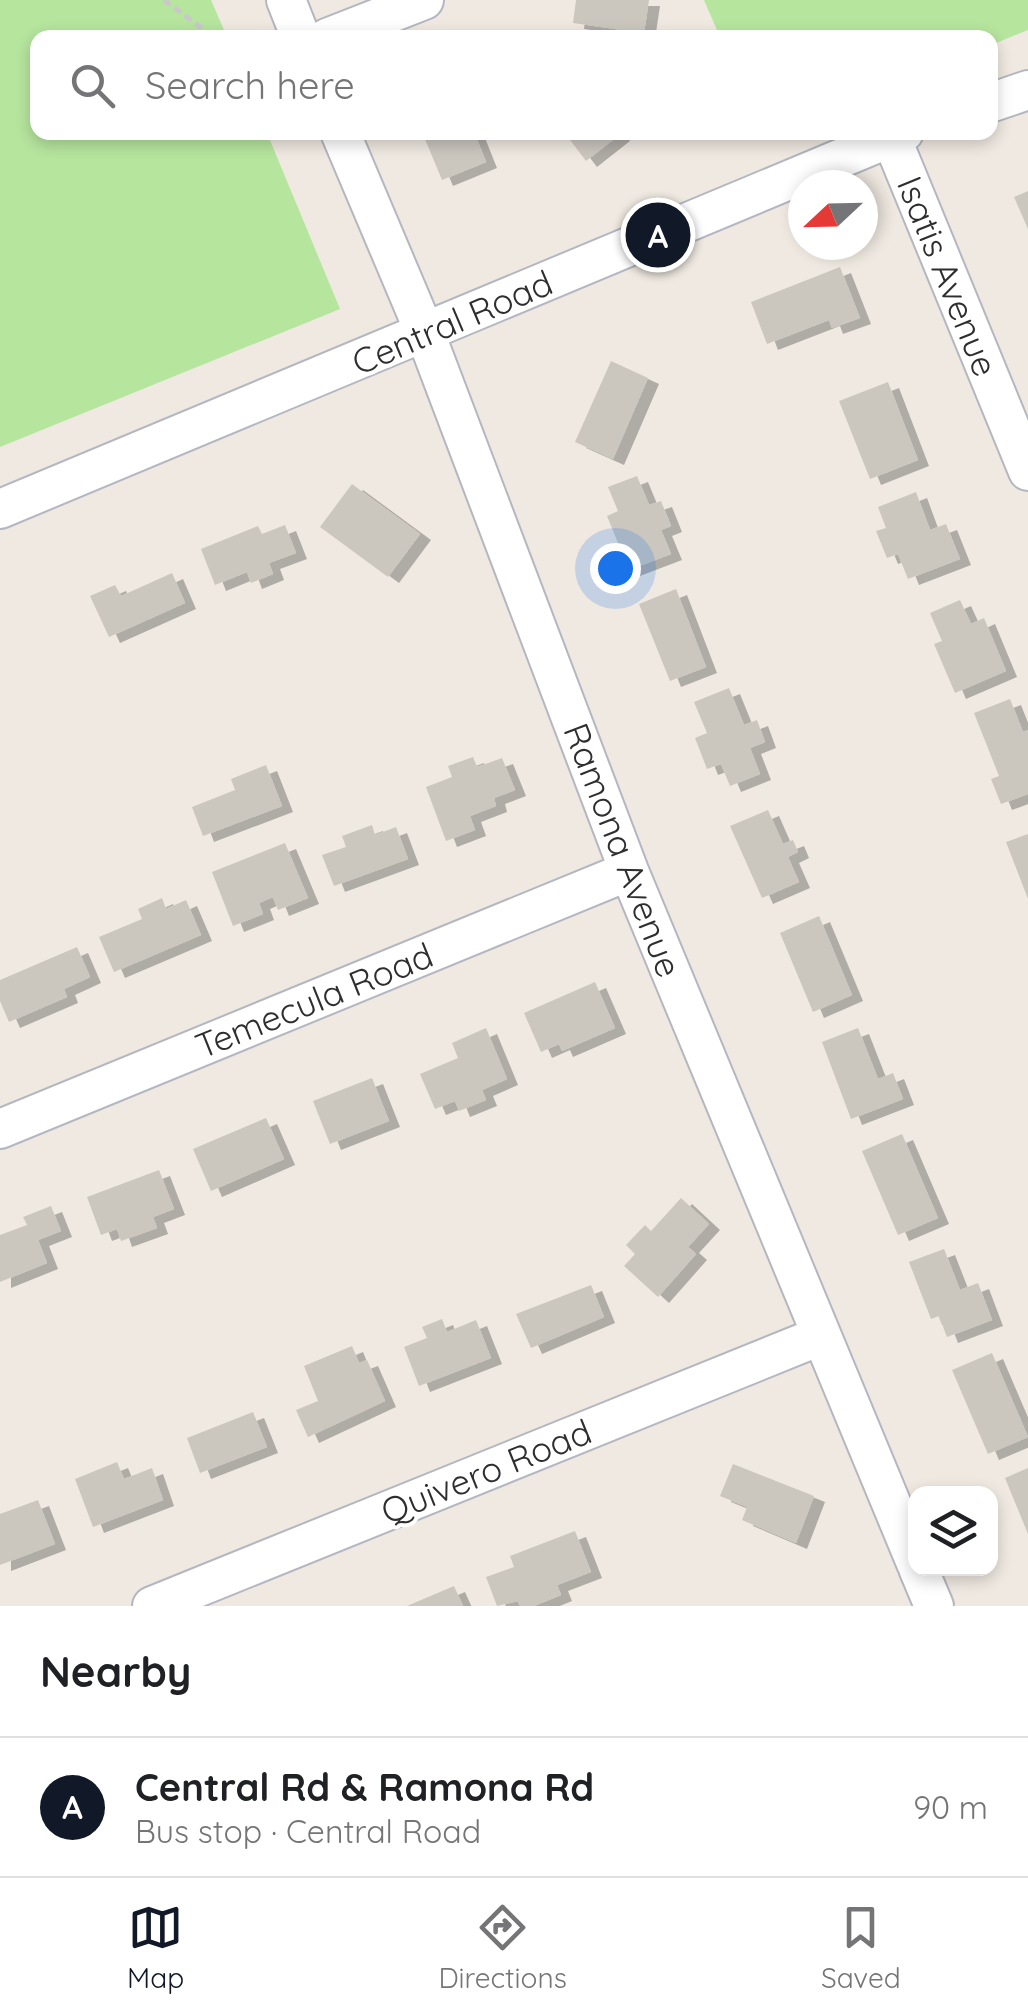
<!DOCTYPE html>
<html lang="en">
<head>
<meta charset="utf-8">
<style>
	:root { --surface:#fff; --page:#f2f2f2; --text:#202124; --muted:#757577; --line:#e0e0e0; --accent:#111827 }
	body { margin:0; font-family:Quicksand,sans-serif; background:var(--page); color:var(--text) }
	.controls { position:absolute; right:30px; bottom:30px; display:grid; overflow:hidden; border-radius:20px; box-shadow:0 5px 15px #0003 }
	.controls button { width:90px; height:90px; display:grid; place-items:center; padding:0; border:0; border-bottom:2px solid var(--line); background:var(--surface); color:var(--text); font:50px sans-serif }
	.compass { position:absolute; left:788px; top:170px; width:90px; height:90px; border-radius:50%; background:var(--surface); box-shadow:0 5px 15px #0003; rotate:248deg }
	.you { position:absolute; left:615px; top:568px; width:35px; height:35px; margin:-25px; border:8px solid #fff; border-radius:50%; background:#1a73e8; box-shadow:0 0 0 15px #1a73e833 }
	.badge { display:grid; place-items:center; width:65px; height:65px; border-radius:50%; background:var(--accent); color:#fff; font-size:32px; font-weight:700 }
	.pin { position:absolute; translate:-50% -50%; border:5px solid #fff; box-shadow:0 2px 10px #0006 }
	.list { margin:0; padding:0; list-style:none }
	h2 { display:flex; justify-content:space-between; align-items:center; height:130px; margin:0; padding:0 40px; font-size:42px }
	h2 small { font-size:32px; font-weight:400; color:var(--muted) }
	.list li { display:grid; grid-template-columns:65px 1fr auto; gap:30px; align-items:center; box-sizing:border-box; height:140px; padding:0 40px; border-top:2px solid var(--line) }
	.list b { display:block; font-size:38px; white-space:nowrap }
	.list p { margin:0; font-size:32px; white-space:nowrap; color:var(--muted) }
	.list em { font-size:32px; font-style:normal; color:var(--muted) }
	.icon { flex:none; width:55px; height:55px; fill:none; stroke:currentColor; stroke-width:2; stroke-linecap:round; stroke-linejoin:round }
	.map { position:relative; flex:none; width:1028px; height:1606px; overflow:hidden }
	.search { position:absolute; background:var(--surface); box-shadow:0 5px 15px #0003; left:30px; right:30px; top:30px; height:110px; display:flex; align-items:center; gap:25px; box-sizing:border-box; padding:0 35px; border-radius:20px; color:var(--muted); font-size:38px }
	.sheet { height:270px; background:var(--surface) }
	nav { display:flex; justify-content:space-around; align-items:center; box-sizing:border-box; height:140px; border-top:2px solid var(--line); background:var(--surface); font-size:28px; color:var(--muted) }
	nav a { display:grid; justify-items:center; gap:5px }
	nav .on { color:var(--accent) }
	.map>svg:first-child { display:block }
	.green { fill:#b6e59e }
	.building { fill:#cbc7bf; filter:url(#shadow) }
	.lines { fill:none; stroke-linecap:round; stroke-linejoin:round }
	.minor-casing { stroke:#b4b7c1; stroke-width:42 }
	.path { stroke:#c9c9c9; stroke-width:5; stroke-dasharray:8 5; stroke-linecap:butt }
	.minor { stroke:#fff; stroke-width:38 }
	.labels { text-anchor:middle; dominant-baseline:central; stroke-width:8; stroke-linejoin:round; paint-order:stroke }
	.street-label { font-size:35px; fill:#2e2e2e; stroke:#fff }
</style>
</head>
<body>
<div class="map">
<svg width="1028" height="1606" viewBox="0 0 1028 1606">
	<defs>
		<filter id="shadow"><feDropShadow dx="11" dy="6" stdDeviation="0" flood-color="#0004"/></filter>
	</defs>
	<rect width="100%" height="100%" fill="#efe9e1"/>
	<path class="green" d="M0 0H211L227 37 38 38V132L267 133 340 309 0 447Z
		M704 0H1028V30L991 45 990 38 720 37Z"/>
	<path class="building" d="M576 0H649L644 33 573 23Z
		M422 132H474L486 162 442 180Z
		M564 132H617L619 135 586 161Z
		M1028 191V229L1014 197Z
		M840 267 860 318 832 328 829 320 767 344 751 302Z
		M611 361 648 378 613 459 575 442Z
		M888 382 918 460 870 479 839 401Z
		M637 476 649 505 661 501 671 526 661 530 671 554 629 570 607 516 618 511 608 487Z
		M352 484 420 534 388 577 320 527Z
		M916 492 930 530 946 524 960 559 908 579 898 554 887 558 876 531 886 528 878 507Z
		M285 525 296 553 269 563 273 574 251 583 247 572 215 585 201 549 258 526 262 534Z
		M172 573 185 603 109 637 90 596 115 585 121 596Z
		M676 589 706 667 670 681 639 604Z
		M960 600 971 624 984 618 1006 671 955 693 934 644 942 641 930 613Z
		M729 688 744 725 757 720 765 742 750 748 760 774 730 786 721 764 707 769 695 738 707 733 694 702Z
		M1010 699 1023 732 1028 730V794L1001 804 991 779 999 776 974 713Z
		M473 757 477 767 502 758 515 790 494 798 496 806 470 816 475 830 446 841 426 787 452 777 448 766Z
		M266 765 282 806 203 836 192 807 235 790 231 779Z
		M768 810 783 844 793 840 798 852 788 857 799 882 762 898 730 826Z
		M372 825 375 835 396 827 408 859 334 886 322 855 346 847 342 836Z
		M1028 834V899L1006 842Z
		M285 843 308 898 278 910 273 897 259 903 263 914 233 926 212 872Z
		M162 898 166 909 186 900 201 935 114 972 99 937 142 919 138 909Z
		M819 916 852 995 813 1012 780 933Z
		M77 947 90 977 64 989 67 997 9 1022 0 1001V980Z
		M595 982 615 1028 562 1051 559 1044 541 1052 524 1013Z
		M486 1028 507 1079 482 1090 486 1100 459 1111 455 1101 435 1109 420 1074 458 1058 452 1043Z
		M858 1028 878 1079 893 1073 903 1099 851 1119 822 1042Z
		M372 1078 389 1121 330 1144 313 1101Z
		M266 1118 284 1159 211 1191 193 1149Z
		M902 1134 938 1218 898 1235 862 1151Z
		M159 1170 174 1209 153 1217 157 1228 121 1241 117 1229 101 1235 87 1197Z
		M681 1198 709 1224 688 1247 696 1254 658 1297 624 1266 635 1254 626 1245 645 1225 651 1231Z
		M51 1206 61 1231 38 1240 47 1263 0 1282V1235L27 1225 23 1217Z
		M944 1249 960 1290 978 1283 992 1320 947 1337 939 1316 931 1319 909 1262Z
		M591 1285 604 1317 531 1348 516 1314Z
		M442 1319 447 1332 476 1320 491 1358 419 1386 404 1347 427 1338 422 1327Z
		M352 1346 359 1363 367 1360 385 1401 308 1437 296 1410 318 1401 304 1366Z
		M992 1353 1028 1437 988 1454 952 1370Z
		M253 1412 267 1447 200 1473 187 1438Z
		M117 1462 124 1479 152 1468 163 1500 93 1527 75 1479Z
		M733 1464 814 1496 796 1543 742 1520 747 1507 720 1496Z
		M1028 1468V1534L1005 1478Z
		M38 1500 55 1544 0 1565V1514Z
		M575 1531 591 1572 557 1585 561 1595 534 1606H520L518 1601 497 1606 486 1577 514 1567 510 1556Z
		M454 1586 463 1606H407Z"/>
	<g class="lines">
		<g class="minor-casing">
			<path id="minor" d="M286 0 301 38
				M327 38 424 0
				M990 103 1028 90
				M340 132 425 333 629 871 916 1563
				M891 137 1028 471
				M0 509 904 132
				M0 1129 629 871
				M918 1568 934 1606
				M152 1606 820 1336"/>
		</g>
		<path class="path" d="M164 0 215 38"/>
		<use href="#minor" class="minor"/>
	</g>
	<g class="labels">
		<g class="street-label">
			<text transform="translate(948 276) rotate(68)">Isatis Avenue</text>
			<text transform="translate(452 322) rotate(-23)">Central Road</text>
			<text transform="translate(623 850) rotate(69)">Ramona Avenue</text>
			<text transform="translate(314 1000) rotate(-22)">Temecula Road</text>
			<text transform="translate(486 1471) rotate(-22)">Quivero Road</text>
		</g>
	</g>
</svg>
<div class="controls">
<button><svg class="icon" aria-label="layers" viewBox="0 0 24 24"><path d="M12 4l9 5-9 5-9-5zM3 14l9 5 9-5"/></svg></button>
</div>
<svg class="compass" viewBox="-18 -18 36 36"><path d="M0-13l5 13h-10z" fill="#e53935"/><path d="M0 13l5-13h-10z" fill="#757577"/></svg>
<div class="you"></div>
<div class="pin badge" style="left:658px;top:235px">A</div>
<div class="search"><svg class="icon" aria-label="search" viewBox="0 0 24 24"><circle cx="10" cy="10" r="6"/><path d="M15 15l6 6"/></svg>Search here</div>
</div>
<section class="sheet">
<h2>Nearby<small></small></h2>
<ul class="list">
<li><span class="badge">A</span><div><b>Central Rd &amp; Ramona Rd</b><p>Bus stop · Central Road</p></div><em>90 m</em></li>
</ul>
</section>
<nav>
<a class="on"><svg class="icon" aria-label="map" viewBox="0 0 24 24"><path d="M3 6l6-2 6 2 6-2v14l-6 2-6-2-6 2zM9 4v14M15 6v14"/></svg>Map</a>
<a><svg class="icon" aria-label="directions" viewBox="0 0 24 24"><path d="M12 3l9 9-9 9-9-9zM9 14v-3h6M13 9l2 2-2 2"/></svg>Directions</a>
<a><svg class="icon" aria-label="saved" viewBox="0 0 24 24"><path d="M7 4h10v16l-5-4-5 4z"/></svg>Saved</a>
</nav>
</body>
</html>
